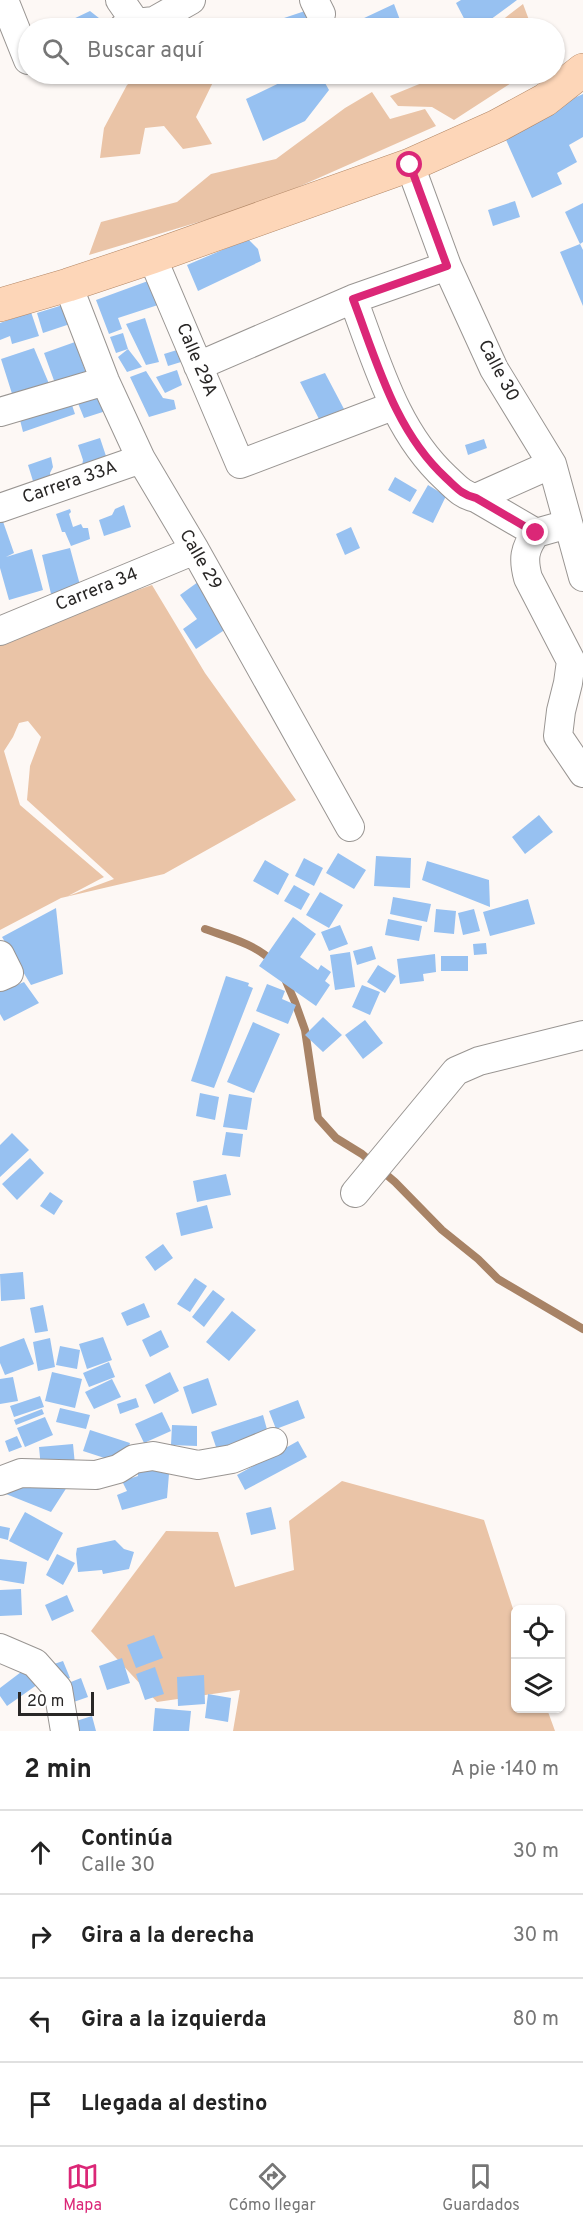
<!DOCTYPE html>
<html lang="es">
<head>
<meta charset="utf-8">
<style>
	:root { --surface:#fff; --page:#f2f2f2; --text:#222; --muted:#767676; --line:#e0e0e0; --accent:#db2777 }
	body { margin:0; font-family:Overpass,sans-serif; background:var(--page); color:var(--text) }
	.controls { position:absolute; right:18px; bottom:18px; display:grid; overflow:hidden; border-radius:9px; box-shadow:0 2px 4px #0004 }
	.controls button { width:54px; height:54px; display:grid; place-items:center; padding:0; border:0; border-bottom:2px solid var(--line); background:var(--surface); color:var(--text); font:30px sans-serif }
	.scale { position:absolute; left:18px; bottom:15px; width:76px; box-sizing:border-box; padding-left:6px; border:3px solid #292726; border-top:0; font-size:16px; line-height:21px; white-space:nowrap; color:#292726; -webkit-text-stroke:4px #fff; paint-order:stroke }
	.stop { position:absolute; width:18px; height:18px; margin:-14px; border:4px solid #db2777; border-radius:50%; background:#fff }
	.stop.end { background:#db2777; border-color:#fff; box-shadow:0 2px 6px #0008 }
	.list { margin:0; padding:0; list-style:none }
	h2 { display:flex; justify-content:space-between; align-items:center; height:78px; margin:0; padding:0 24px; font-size:26px }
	h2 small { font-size:20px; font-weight:400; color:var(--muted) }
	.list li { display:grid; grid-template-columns:39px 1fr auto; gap:18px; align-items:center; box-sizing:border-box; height:84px; padding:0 24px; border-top:2px solid var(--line) }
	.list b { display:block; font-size:22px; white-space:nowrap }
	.list p { margin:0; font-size:20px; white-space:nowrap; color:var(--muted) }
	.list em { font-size:20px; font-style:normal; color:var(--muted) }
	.icon { flex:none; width:33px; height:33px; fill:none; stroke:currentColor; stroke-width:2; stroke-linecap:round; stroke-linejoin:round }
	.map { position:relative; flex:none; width:583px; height:1731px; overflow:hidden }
	.search { position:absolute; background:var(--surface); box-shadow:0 2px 4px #0004; left:18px; right:18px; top:18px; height:66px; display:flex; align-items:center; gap:15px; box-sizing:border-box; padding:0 21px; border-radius:33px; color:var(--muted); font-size:22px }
	.sheet { height:414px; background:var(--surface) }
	nav { display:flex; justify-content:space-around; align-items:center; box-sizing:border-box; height:84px; border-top:2px solid var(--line); background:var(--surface); font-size:16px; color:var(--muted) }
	nav a { display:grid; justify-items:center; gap:3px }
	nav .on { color:var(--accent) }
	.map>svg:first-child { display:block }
	.green { fill:#eac4a7; fill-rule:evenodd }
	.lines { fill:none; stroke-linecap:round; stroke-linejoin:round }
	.stream { stroke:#a88366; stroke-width:8 }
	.building { fill:#97c1f1 }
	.minor-casing { stroke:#999592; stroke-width:30 }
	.major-casing { stroke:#b28766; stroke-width:34 }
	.minor { stroke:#fff; stroke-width:28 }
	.major { stroke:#fdd6b8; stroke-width:33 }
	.route { stroke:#db2777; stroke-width:8 }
	.labels { text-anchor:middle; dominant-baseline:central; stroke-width:6; stroke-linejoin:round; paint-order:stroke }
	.street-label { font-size:18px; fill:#292726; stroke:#fff }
</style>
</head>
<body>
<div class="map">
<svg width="583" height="1731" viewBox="0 0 583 1731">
	<rect width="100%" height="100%" fill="#fdf8f5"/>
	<path class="green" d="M523 4 532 28H492Z
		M141 74H217L196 117 212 144 183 149 164 126 145 128 140 154 100 158 104 128 127 85Z
		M453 74H525L454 120 432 107 398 106 390 96 434 78Z
		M372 92 390 119 425 109 436 126 262 203 89 255 101 222 177 202 211 174 276 159 345 108Z
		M152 585 205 673 296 800 164 874 61 898 0 930V643L75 612ZM28 721 41 737 30 766 27 800 114 879 68 896 104 877 20 805 4 751 13 737 19 723Z
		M342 1481 484 1520 515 1615 516 1708 547 1709 555 1731H233L240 1690 157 1702 91 1631 166 1531 218 1532 235 1587 294 1570 289 1521Z"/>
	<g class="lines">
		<path class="stream" d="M205 929C227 937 256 944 273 962
			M285 979 295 1002 305 1030 318 1118 336 1138 362 1154 395 1182 442 1230 478 1259 498 1279 583 1329"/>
	</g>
	<path class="building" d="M461 0H517L479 28H469L456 3Z
		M394 4 403 28H366L362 19Z
		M314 8 318 19 296 27 297 28H284L281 19Z
		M90 11 104 22 105 28H74L69 21Z
		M298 74H320L329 90 305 121 263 141 246 99Z
		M583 94V137L569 145 577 162 557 173 562 184 532 198 502 131Z
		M515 201 520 217 493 226 488 210Z
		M583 203V242L580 244 565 212Z
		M248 239 258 249 261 261 198 291 187 265Z
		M580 244 583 250V306L560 252Z
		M148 281 158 305 118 318 122 329 109 334 96 300Z
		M66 304 73 323 43 333 37 313Z
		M31 312 39 336 12 344 10 336 0 340V323Z
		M145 318 159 362 146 365 126 324Z
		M123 333 128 349 116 353 110 337Z
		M75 342 87 376 56 386 44 353Z
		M34 348 50 386 14 400 1 359Z
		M128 349 142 367 127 372 118 357Z
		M177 350 181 362 168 366 164 354Z
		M177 370 182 385 165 393 156 377Z
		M146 371 163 398 174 400 176 409 149 417 130 377Z
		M325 373 344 409 319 419 300 382Z
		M102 389 109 410 84 418 75 396Z
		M70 399 75 414 23 432 19 416Z
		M100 438 112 474 81 472 83 460 78 445Z
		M484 439 487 448 468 455 465 445Z
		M51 457 53 467 50 473 51 486 38 497 28 465Z
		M395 477 417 490 410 502 388 490Z
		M428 485 446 496 433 523 412 513Z
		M124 505 131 527 104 536 99 520 112 515 115 509Z
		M70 509 71 512 69 514 73 527 81 524 83 528H88L90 539 71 546 65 532H62L56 514Z
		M0 513 14 553 6 557 32 549 43 590 9 600 0 568Z
		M351 527 360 548 345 555 336 534Z
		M70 548 80 585 51 594 42 555Z
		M198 582 229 627 196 649 183 629 197 619 180 595Z
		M539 815 553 832 525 854 512 837Z
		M338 853 366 870 354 889 326 873Z
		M376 856 411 858 410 888 374 886Z
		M304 858 323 868 314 886 295 876Z
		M265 860 289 874 278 895 253 881Z
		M427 861 489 880 490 907 422 880Z
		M294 885 310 894 301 910 284 901Z
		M320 892 343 905 329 928 306 915Z
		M393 897 431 904 427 922 390 914Z
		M528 899 535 924 490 936 483 912Z
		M56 908 63 974 31 985 2 937Z
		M436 909 456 911 454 934 434 932Z
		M474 909 480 931 463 935 458 913Z
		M293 917 316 934 300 957 318 970 321 965 331 972 325 981 330 985 316 1006 259 966Z
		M388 919 422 926 419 941 385 935Z
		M340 925 348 944 329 951 321 932Z
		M486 943 487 954 474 955 473 944Z
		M372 946 376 959 357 965 353 951Z
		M350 952 355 987 335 990 330 955Z
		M435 954 436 972 423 974 424 981 400 984 397 959Z
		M441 956H468V971H441Z
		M378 965 396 976 385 993 367 982Z
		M226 976 249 983 248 986 253 988 214 1088 191 1081Z
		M24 982 39 1003 4 1021 0 1014V992Z
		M267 984 285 991 282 999 296 1005 288 1024 256 1011Z
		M362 985 380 992 370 1015 352 1007Z
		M323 1017 342 1035 323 1052 305 1035Z
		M365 1020 383 1043 363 1059 345 1035Z
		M253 1022 280 1034 254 1093 227 1082Z
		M200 1093 219 1097 215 1120 196 1116Z
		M229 1094 252 1098 247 1130 223 1127Z
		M226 1132 243 1134 240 1157 222 1155Z
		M12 1133 29 1150 0 1177V1145Z
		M30 1158 44 1173 17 1200 2 1184Z
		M226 1174 231 1195 197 1202 193 1181Z
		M50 1192 63 1201 54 1215 40 1206Z
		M207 1205 213 1228 181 1236 176 1213Z
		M163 1244 173 1258 155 1271 145 1257Z
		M23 1272 25 1299 1 1301 0 1274Z
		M195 1278 207 1286 190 1312 177 1304Z
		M213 1290 225 1299 204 1327 192 1317Z
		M144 1303 150 1317 127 1326 121 1313Z
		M43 1305 48 1331 35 1333 30 1308Z
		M232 1311 256 1330 229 1361 206 1342Z
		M161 1330 169 1347 150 1357 142 1340Z
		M103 1337 112 1360 87 1369 79 1344Z
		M24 1338 34 1364 5 1375 0 1363V1347Z
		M50 1338 55 1367 38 1371 33 1342Z
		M60 1346 80 1350 77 1369 56 1365Z
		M109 1362 115 1377 89 1387 83 1373Z
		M52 1372 82 1379 75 1408 45 1401Z
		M170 1372 179 1391 154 1404 145 1385Z
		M13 1377 18 1401 0 1404V1379Z
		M208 1378 217 1405 192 1414 183 1387Z
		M112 1379 121 1397 94 1409 85 1392Z
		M40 1396 44 1407 14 1417 10 1406Z
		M136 1398 139 1407 120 1414 117 1404Z
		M298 1400 305 1418 276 1429 269 1411Z
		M60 1408 90 1415 86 1429 56 1422Z
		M42 1409 44 1414 16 1425 14 1420Z
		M162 1412 171 1431 144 1443 135 1424Z
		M263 1415 268 1433 217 1450 211 1432Z
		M45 1417 53 1435 25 1447 17 1428Z
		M172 1425 197 1426V1446L171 1445Z
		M90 1430 130 1443 123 1464 83 1451Z
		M17 1436 22 1447 9 1452 5 1441Z
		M298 1441 307 1457 245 1490 237 1475Z
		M73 1444 75 1465 41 1468 39 1447Z
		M136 1464 169 1474 167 1498 122 1510 117 1495 127 1491 122 1481 138 1476Z
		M18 1475 67 1487 51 1512 6 1494Z
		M271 1507 276 1529 251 1535 246 1513Z
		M25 1512 63 1533 48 1561 9 1541Z
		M0 1526 10 1528 8 1540 0 1538Z
		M115 1540 124 1549 134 1552 129 1569 103 1574 102 1570 78 1572 76 1554 77 1548Z
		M57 1554 75 1563 63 1585 46 1575Z
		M0 1559 27 1562 24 1584 0 1580Z
		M21 1589 22 1615 0 1616V1590Z
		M67 1595 74 1611 52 1621 45 1605Z
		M154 1635 163 1658 136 1668 127 1645Z
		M122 1658 130 1683 107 1690 99 1666Z
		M63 1661 70 1678 61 1681 54 1664Z
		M29 1666 41 1682 7 1706 0 1696V1688Z
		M155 1667 164 1694 145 1700 136 1674Z
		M204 1675 205 1704 178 1706 177 1677Z
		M81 1678 88 1697 65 1705 58 1687Z
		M208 1694 231 1698 228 1722 205 1718Z
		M155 1708 191 1711 189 1731H153Z
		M92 1716 96 1731H76L73 1722Z"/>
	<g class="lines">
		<g class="minor-casing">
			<path id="minor" d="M4 0 28 60
				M120 0 136 23
				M314 0 321 14
				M123 28 136 23 154 21 191 0
				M410 165 447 266 494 369 552 464 583 577
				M152 257 240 464 393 406
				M68 285 105 381 141 459 195 550 350 827
				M353 299C377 362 395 431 446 478 456 487 462 495 476 498L552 464
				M198 366 353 299 447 266
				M0 412 105 381
				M476 498 536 533
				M0 508 141 459
				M568 524 536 533C524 549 523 559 528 578L571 661 568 683 561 711 558 736 583 773
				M0 631 195 550
				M0 955 9 973 0 977
				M355 1193 456 1071 479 1061 583 1035
				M0 1481 21 1473 96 1475 118 1469 134 1459 153 1456 198 1465 232 1459 273 1442
				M0 1648 35 1663 58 1689 65 1731"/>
		</g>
		<g class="major-casing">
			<path id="major" d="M0 305 68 285 152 257 410 165 497 126 545 100 583 70"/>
		</g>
		<use href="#minor" class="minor"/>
		<use href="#major" class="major"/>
	</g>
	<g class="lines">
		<path class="route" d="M410 165 447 266 353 299C377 362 395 431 446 478 456 487 462 495 476 498L536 533"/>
	</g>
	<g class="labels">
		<g class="street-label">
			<text transform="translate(196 360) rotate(67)">Calle 29A</text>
			<text transform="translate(498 371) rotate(62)">Calle 30</text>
			<text transform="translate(70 483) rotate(-19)">Carrera 33A</text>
			<text transform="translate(200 560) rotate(60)">Calle 29</text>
			<text transform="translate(97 590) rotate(-22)">Carrera 34</text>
		</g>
	</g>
</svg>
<div class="controls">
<button><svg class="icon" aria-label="locate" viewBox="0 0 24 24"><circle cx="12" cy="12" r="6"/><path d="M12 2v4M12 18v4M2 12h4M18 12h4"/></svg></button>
<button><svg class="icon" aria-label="layers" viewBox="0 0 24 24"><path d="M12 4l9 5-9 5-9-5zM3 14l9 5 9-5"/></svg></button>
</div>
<div class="scale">20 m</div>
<div class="stop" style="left:410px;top:165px"></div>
<div class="stop end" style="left:536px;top:533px"></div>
<div class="search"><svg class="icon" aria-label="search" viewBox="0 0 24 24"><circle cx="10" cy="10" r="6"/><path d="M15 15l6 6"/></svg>Buscar aquí</div>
</div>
<section class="sheet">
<h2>2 min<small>A pie · 140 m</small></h2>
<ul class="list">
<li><svg class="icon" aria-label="ahead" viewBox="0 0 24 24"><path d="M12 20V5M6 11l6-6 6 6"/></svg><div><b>Continúa</b><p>Calle 30</p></div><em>30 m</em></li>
<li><svg class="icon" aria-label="right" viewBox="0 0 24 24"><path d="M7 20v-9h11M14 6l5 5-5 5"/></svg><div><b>Gira a la derecha</b></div><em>30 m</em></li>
<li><svg class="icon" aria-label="left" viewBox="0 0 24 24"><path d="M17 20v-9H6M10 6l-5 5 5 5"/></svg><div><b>Gira a la izquierda</b></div><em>80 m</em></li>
<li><svg class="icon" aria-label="arrive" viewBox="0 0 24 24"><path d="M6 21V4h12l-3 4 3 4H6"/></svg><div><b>Llegada al destino</b></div></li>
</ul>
</section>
<nav>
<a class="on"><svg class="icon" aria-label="map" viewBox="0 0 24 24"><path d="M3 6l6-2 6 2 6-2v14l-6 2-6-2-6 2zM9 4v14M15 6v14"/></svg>Mapa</a>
<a><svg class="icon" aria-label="directions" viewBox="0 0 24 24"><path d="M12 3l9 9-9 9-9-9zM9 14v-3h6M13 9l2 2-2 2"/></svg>Cómo llegar</a>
<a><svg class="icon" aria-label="saved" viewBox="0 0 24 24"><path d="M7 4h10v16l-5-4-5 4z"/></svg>Guardados</a>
</nav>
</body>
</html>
